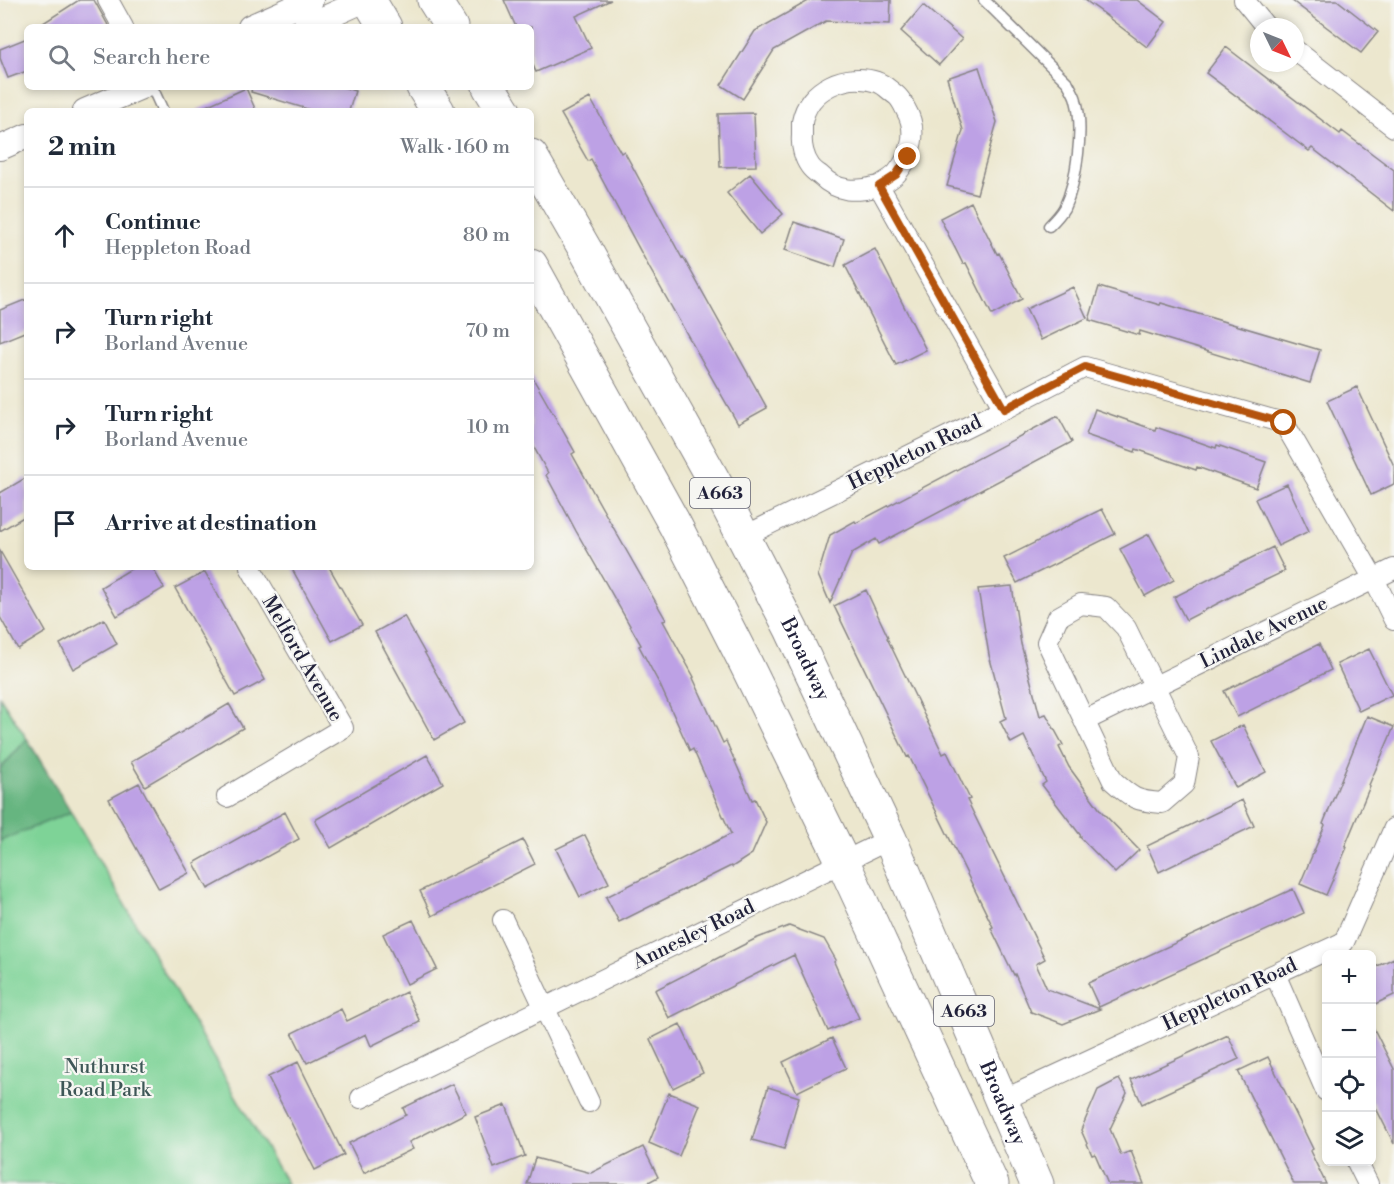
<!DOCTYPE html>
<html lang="en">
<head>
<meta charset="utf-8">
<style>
	:root { --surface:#fff; --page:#f2f2f3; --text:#1f2937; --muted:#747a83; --line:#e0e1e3 }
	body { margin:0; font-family:"Libre Bodoni",serif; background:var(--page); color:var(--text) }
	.controls { position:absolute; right:18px; bottom:18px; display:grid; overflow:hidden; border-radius:9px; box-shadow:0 3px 9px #0003 }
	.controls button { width:54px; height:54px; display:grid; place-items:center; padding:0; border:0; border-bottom:2px solid var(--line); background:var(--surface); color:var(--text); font:30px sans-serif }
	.compass { position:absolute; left:1250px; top:18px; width:54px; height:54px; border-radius:50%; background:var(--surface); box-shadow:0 3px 9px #0003; rotate:133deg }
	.stop { position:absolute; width:18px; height:18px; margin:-14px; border:4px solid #b45309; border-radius:50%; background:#fff }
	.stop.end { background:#b45309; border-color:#fff; box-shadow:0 2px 6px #0008 }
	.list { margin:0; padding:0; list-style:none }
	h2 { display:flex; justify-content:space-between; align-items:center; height:78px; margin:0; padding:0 24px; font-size:26px }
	h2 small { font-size:20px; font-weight:400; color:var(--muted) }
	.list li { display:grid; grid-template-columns:39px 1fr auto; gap:18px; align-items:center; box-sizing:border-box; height:96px; padding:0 24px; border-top:2px solid var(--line) }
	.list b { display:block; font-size:22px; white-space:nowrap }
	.list p { margin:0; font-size:20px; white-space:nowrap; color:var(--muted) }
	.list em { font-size:20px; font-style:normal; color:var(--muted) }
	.icon { flex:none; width:33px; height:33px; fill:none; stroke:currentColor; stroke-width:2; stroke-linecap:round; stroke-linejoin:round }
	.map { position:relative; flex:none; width:1394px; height:1184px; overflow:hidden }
	.search { position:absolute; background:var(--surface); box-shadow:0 3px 9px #0003; left:24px; top:24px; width:510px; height:66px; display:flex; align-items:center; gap:15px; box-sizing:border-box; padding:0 21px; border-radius:9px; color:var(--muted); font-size:22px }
	.panel { position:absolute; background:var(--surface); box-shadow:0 3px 9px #0003; left:24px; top:108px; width:510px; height:462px; border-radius:9px }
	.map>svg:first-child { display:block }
	.green { fill:#7ed397; stroke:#507a69; stroke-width:1.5 }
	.forest { fill:#66b580; stroke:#446c5e; stroke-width:1.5 }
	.building { fill:#bda1e5 }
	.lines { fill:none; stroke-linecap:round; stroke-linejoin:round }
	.service-casing { stroke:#878484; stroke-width:13 }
	.minor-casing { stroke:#878484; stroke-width:22 }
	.tertiary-casing { stroke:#878484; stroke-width:26 }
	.trunk-casing { stroke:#878484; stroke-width:35 }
	.service { stroke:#fff; stroke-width:10 }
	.minor { stroke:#fff; stroke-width:20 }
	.tertiary { stroke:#fff; stroke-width:24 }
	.trunk { stroke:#fff; stroke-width:33 }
	.route { stroke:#b45309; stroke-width:8 }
	.labels { text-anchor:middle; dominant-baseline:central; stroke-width:4.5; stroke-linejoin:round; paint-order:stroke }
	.shield { fill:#f6f6f2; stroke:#626272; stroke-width:1.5 }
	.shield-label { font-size:18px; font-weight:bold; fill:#22223b }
	.street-label { font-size:20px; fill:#22223b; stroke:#f6f6f2 }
	.park-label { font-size:20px; fill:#3e5757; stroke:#f6f6f2 }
</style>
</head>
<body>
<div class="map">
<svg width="1394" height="1184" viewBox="0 0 1394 1184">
	<rect width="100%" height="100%" fill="#f6f6f2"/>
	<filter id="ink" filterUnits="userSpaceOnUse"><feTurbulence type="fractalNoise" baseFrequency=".0167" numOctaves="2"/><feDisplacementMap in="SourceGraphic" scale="12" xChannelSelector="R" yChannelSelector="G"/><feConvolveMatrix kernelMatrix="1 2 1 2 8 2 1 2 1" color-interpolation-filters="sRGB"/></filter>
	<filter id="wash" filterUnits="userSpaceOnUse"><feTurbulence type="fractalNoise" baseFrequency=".008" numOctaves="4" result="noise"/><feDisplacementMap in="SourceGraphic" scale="24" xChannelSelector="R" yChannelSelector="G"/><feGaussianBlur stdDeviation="1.35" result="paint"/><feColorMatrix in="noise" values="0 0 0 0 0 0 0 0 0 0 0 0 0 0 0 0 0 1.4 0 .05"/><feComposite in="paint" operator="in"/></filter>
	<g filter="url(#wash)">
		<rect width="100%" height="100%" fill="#ece7ce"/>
		<path class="green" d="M0 697 27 739 75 819 287 1184H0Z"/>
		<path class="forest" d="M27 739 71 812 0 841V769Z"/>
		<g id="blocks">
			<path class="building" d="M79 0H94L109 27H37Z
				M504 0H611L576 16 591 48 536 72 531 61V27H516Z
				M810 0H891L890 24 826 21 774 50 743 99 721 85 755 31Z
				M1085 0H1137L1166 22 1147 47 1105 15H1106Z
				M1291 0H1337L1378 32 1361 53Z
				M923 5 962 39 939 65 901 31Z
				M27 38V71L8 78 0 58V49Z
				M1226 47 1340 134 1342 131 1394 170V211L1312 148 1309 151 1206 73Z
				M979 67 997 122 977 194 947 186 963 130 947 78Z
				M252 87H343L355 91 349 111H314L251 92Z
				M246 88 256 111H195Z
				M590 98 621 153 624 151 682 258 683 257 767 408 738 424 650 269 591 159 588 161 561 114Z
				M754 113 756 166 720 167 718 114Z
				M750 174 783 214 760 234 727 193Z
				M971 202 997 254 999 253 1022 299 992 315 966 263 963 264 940 218Z
				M794 222 844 239 835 267 785 250Z
				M875 249 926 350 896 365 845 265Z
				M1073 287 1087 318 1041 340 1026 309Z
				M1099 287 1160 305 1161 303 1320 350 1310 383 1140 331 1139 335 1089 320Z
				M27 299V331L0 342V310Z
				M531 375 575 452 572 454 601 506 666 620 663 621 694 677 693 678 723 743 726 741 752 800 755 799 766 822 752 854 732 867 731 866 619 922 606 897 731 834 693 749 690 751 660 685 639 646 641 645 576 531 546 475 548 473 531 442Z
				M1357 387 1394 466V484L1371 495 1327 401Z
				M1095 409 1155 430 1156 427 1216 448 1217 445 1266 462 1256 488 1197 467 1196 470 1136 449 1135 452 1086 435Z
				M1058 416 1072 442 879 544 876 539 852 553 830 603 818 575 830 535 855 521 856 523Z
				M27 477V515L0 531V493Z
				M1287 484 1309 531 1278 546 1255 499Z
				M1102 509 1115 534 1017 583 1004 558Z
				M1149 534 1174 580 1145 596 1120 549Z
				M1273 547 1285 571 1236 594 1186 620 1174 597Z
				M0 551 46 632 18 649 0 617Z
				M134 567H152L164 588 117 616 101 587Z
				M291 567H329L362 625 332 641Z
				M205 572 265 680 235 696 175 588Z
				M1012 586 1021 644 1040 716 1046 714 1063 745 1059 747 1069 767 1101 811 1139 850 1115 873 1080 837 1081 836 1042 785 1046 782 1024 736 1011 743 1000 721 1006 718 989 655 978 589Z
				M866 590 888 637 887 638 943 754 947 752 970 799 967 800 1045 959 1036 964 1047 989 1100 1009 1063 1024 1031 1012 1015 974 1014 975 991 928 993 927 909 756 907 757 834 606Z
				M404 616 464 723 434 740 375 632Z
				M104 619 117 644 73 669 60 644Z
				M1319 644 1331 670 1237 717 1224 691Z
				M1369 649 1392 695 1359 711 1337 664Z
				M229 704 243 728 145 786 131 762Z
				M1367 716 1394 727 1369 785 1370 786 1345 846 1347 847 1326 895 1300 884 1325 825 1323 824Z
				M1243 725 1266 772 1236 788 1211 741Z
				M427 755 443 783 331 848 315 820Z
				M139 783 189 873 159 889 109 799Z
				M1242 800 1254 826 1159 872 1147 846Z
				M285 812 299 839 208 889 194 863Z
				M585 835 609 883 580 897 556 849Z
				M523 840 535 864 432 916 420 891Z
				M1293 889 1304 913 1099 1007 1088 983Z
				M413 920 437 969 407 984 383 934Z
				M789 926 824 939 836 960 834 962 859 1018 828 1031 794 955 669 1018 655 990 755 939Z
				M1394 958V995L1371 1006V969Z
				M406 992 420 1022 371 1046 366 1034 307 1063 292 1033 341 1009 347 1021Z
				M1371 1023 1394 1069V1144L1371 1098Z
				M680 1024 703 1073 673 1088 650 1039Z
				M1228 1035 1239 1059 1142 1104 1131 1080Z
				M832 1038 846 1068 797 1092 783 1062Z
				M1268 1057 1313 1149 1310 1151 1326 1184H1294L1238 1071Z
				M298 1062 344 1155 315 1170 268 1077Z
				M1119 1079 1127 1093 1110 1129 1121 1155 1131 1151 1144 1184H1108L1095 1154 1092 1155 1081 1130 1098 1090Z
				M452 1084 466 1113 409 1142 413 1149 364 1173 349 1143 406 1115 403 1108Z
				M768 1087 799 1097 784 1149 752 1140Z
				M669 1093 700 1105 679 1156 649 1143Z
				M506 1105 525 1156 494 1168 475 1117Z
				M643 1147 658 1177 645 1184H527L535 1158 591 1173Z"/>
		</g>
	</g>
	<g filter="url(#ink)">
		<use href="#blocks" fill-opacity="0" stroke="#878484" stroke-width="1.5"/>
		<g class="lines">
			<g class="service-casing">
				<path id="service" d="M984 0 1068 83C1071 89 1075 95 1076 100 1084 129 1077 181 1064 208 1060 215 1054 221 1049 226
					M152 87 163 111"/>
			</g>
			<g class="minor-casing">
				<path id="minor" d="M108 0 123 27
					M1244 0 1266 27
					M1295 50 1394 127
					M879 186C885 182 893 178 897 173 912 155 918 130 906 110 903 104 901 99 896 95 890 91 884 84 877 82 847 72 808 88 802 122 802 126 802 131 802 136 801 145 804 158 810 166 812 169 817 173 820 175 838 193 856 192 879 186L1004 409
					M743 537 1004 409 1085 367 1284 423 1374 579 1394 620
					M1081 604 1106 607 1126 628 1189 757 1184 784 1162 803C1136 801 1133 799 1113 781L1047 642 1058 617Z
					M1084 721 1394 569
					M227 797 343 728 250 567
					M503 920 589 1102
					M1275 974 1326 1091
					M361 1098 890 839
					M1003 1100 1344 942 1394 828
					M1357 1162 1368 1184"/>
			</g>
			<g class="tertiary-casing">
				<path id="tertiary" d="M250 27 311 0
					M305 27 365 0
					M85 111 141 87
					M0 148 27 136"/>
			</g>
			<g class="trunk-casing">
				<g id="trunk">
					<path d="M369 0 385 27"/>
					<path d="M434 0 451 27"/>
					<path d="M423 87 438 111"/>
					<path d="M489 87 504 111"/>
					<path id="s1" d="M531 156 586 251 725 501 791 629 890 839 1037 1184"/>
					<path d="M531 265 675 525 746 664 843 862 992 1184"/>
				</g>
			</g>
			<use href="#service" class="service"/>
			<use href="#minor" class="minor"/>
			<use href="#tertiary" class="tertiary"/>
			<use href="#trunk" class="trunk"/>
		</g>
	</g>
	<g class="lines" filter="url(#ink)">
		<path class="route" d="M908 157 896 175 879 186 1004 409 1085 367 1284 423"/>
	</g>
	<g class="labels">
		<g class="shield">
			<rect x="690" y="478" width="60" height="30" rx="4.5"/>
			<rect x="934" y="996" width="60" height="30" rx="4.5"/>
		</g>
		<g class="shield-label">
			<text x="720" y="493">A663</text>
			<text x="964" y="1011">A663</text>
		</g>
		<g class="street-label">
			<text transform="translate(915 453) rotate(-26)">Heppleton Road</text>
			<text transform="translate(1264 633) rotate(-26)">Lindale Avenue</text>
			<text transform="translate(302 659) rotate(60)">Melford Avenue</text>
			<text stroke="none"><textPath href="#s1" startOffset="573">Broadway</textPath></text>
			<text transform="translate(694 935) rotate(-26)">Annesley Road</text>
			<text transform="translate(1230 995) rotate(-25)">Heppleton Road</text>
			<text stroke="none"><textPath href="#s1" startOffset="1059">Broadway</textPath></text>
		</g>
		<g class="park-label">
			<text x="105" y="1067">Nuthurst<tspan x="105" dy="23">Road Park</tspan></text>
		</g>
	</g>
</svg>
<div class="controls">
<button>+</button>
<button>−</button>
<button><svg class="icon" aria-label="locate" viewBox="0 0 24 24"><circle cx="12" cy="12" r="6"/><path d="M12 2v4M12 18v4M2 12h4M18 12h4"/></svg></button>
<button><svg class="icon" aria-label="layers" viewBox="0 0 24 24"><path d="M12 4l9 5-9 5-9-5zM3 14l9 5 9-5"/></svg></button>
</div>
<svg class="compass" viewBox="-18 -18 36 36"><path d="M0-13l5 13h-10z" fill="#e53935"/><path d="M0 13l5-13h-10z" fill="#747a83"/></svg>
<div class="stop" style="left:1284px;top:423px"></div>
<div class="stop end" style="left:908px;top:157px"></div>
<div class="search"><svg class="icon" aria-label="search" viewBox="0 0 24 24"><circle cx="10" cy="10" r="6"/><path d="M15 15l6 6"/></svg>Search here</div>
<section class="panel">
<h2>2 min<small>Walk · 160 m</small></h2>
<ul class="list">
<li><svg class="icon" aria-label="ahead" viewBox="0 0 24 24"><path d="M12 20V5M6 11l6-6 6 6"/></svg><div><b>Continue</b><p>Heppleton Road</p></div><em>80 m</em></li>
<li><svg class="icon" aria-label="right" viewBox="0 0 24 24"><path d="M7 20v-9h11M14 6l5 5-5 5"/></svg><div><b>Turn right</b><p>Borland Avenue</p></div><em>70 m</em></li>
<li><svg class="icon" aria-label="right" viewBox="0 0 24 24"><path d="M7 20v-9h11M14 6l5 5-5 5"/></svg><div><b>Turn right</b><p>Borland Avenue</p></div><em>10 m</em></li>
<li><svg class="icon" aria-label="arrive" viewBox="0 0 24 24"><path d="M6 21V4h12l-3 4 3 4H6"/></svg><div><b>Arrive at destination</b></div></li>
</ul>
</section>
</div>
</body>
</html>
